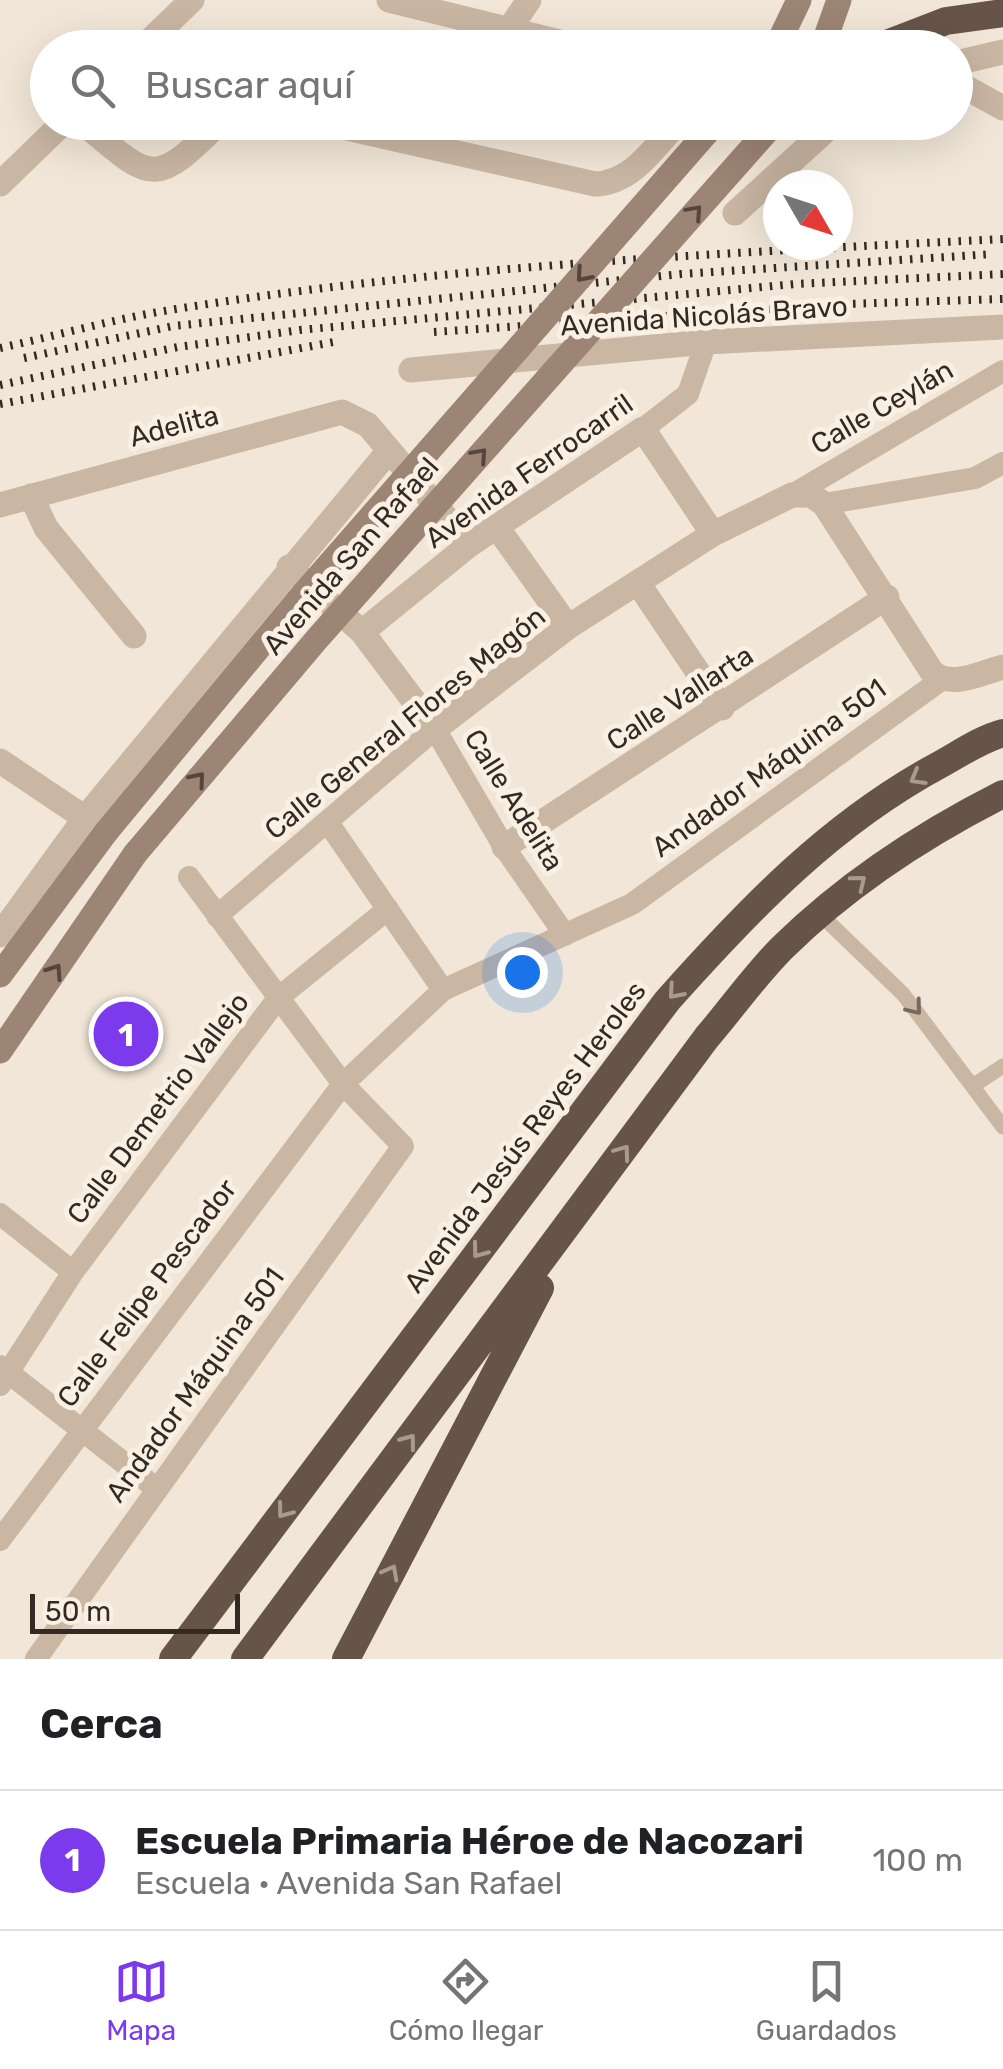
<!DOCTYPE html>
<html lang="es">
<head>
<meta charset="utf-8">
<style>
	:root { --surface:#fff; --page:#f6f6f6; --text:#202124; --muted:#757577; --line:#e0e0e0; --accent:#7c3aed }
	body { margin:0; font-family:Rubik,sans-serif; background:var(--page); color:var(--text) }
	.compass { position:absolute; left:763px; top:170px; width:90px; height:90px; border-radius:50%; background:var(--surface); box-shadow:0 10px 40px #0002; rotate:129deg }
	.scale { position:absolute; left:30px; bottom:25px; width:210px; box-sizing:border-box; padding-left:10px; border:5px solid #342a25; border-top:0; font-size:28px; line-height:35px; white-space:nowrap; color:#342a25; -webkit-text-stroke:8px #f9f0e3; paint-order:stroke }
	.you { position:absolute; left:522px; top:972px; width:35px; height:35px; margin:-25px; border:8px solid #fff; border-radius:50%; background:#1a73e8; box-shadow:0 0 0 15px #1a73e833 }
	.badge { display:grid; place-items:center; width:65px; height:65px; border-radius:50%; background:var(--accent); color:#fff; font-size:32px; font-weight:700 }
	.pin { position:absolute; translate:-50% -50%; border:5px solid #fff; box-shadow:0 2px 10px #0006 }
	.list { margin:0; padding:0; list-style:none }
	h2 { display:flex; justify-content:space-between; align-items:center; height:130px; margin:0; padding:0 40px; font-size:42px }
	h2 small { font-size:32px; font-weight:400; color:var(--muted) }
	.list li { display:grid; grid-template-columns:65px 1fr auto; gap:30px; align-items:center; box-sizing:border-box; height:140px; padding:0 40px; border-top:2px solid var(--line) }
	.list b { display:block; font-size:38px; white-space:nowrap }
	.list p { margin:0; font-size:32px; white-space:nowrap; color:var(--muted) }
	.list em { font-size:32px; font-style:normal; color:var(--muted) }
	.icon { flex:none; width:55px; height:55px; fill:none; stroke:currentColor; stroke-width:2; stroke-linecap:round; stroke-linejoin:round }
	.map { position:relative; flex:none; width:1003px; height:1659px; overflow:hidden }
	.search { position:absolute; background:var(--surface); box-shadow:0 10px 40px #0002; left:30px; right:30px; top:30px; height:110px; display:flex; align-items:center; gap:25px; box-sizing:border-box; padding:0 35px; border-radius:55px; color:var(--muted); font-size:38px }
	.sheet { height:270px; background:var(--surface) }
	nav { display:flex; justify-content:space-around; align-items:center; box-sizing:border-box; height:140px; border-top:2px solid var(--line); background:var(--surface); font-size:28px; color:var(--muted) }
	nav a { display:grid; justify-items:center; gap:5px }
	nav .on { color:var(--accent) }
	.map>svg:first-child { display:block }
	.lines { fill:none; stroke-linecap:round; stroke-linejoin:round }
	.service { stroke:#c9b6a3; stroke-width:15 }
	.pedestrian { stroke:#c9b6a3; stroke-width:22 }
	.minor { stroke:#c9b6a3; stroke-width:25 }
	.secondary { stroke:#9d8575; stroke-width:25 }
	.trunk { stroke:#665449; stroke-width:28 }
	.rail { stroke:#342a25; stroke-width:8; stroke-dasharray:2.5 8; stroke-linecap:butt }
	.secondary-bridge { stroke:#9d8575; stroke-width:25 }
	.oneway { stroke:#54453d }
	.oneway2 { stroke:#a89a8e }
	.oneway3 { stroke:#77695e }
	.labels { text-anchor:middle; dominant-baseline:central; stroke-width:10; stroke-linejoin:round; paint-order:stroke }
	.street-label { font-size:28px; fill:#342a25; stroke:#f9f0e3 }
</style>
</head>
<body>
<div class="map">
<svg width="1003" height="1659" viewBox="0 0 1003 1659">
	<rect width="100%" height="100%" fill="#f1e6d7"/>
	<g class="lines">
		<path class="service" d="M821 915 903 994 1003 1127
			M974 1085 1003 1066"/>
		<path class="pedestrian" d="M643 429 688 394 706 342
			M792 495 1003 371
			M824 504 975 478 1003 463
			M329 824 443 990
			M217 916 435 729 504 847 565 935
			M0 1214 73 1272
			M0 1366 157 1489
			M0 1385 73 1272 278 998 388 909
			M0 1540 343 1084 443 990 632 904 941 680
			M36 1659 403 1146 343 1084 189 877"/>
		<path class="minor" d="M389 0 584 48
			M510 28 529 0
			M142 48 192 0
			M956 63 1003 52
			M956 82 1003 108
			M82 122C152 181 153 189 220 122
			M320 122 595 184C632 183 654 148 678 122
			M789 122 816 137
			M0 184 64 122
			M735 213 835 122
			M411 370 706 342 1003 327
			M31 496 46 528 134 636
			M0 505 342 412 368 425 469 545
			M497 527 568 627
			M289 567 362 632 435 729 568 627 713 534 792 495H811L824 504 932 672C951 689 981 673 1003 667
			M638 583 722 708
			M362 632 469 545 643 429 713 534
			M0 761 85 818
			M504 847 887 597
			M0 935 85 818 387 453"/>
		<path class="secondary" d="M776 48 799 0
			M822 48 839 0
			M0 975 106 832
			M0 1051 135 854"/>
		<path class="trunk" d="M876 48 946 21 1003 13
			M173 1659 667 1001C749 909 831 823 941 764 961 753 981 739 1003 733
			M245 1659 707 1037C732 1008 755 975 782 948 847 884 922 835 1003 794
			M346 1659 540 1288"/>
		<path class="rail" d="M434 332 845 304 1003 299
			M0 348C56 336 113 319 170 310 443 265 727 253 1003 239
			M24 358 173 326 681 274 993 254
			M0 385 178 347 300 330 795 284 1003 274
			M0 404 339 341"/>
		<path class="secondary-bridge" d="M106 832 299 599 716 122
			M135 854 317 639 775 122"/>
	</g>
	<defs><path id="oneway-chevron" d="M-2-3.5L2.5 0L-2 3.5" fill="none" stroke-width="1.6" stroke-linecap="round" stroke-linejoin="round" transform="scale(2.5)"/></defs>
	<g class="oneway">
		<use href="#oneway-chevron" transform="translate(695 212) rotate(-48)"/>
		<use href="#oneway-chevron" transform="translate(583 275) rotate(131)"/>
		<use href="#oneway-chevron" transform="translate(480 455) rotate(-48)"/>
		<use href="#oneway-chevron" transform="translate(198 779) rotate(-50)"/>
		<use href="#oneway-chevron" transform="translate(55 971) rotate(-56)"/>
	</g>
	<g class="oneway2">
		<use href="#oneway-chevron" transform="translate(917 778) rotate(150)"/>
		<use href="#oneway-chevron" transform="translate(859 882) rotate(-39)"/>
		<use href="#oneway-chevron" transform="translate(675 992) rotate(131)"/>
		<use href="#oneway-chevron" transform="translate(623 1152) rotate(-54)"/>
		<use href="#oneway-chevron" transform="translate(479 1251) rotate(127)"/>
		<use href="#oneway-chevron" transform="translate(409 1441) rotate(-53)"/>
		<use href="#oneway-chevron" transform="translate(284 1511) rotate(127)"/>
		<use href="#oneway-chevron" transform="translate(391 1572) rotate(-62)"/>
	</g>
	<use class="oneway3" href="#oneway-chevron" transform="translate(915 1008) rotate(51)"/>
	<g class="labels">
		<g class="street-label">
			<text transform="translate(704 316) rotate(-4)">Avenida Nicolás Bravo</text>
			<text transform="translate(882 407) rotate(-30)">Calle Ceylán</text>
			<text transform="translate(174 426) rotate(-15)">Adelita</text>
			<text transform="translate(529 471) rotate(-35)">Avenida Ferrocarril</text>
			<text transform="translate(351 556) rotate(-49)">Avenida San Rafael</text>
			<text transform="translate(680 698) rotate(-33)">Calle Vallarta</text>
			<text transform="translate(405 723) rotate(-39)">Calle General Flores Magón</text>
			<text transform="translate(769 768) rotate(-36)">Andador Máquina 501</text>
			<text transform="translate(514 800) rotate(58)">Calle Adelita</text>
			<text transform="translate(158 1108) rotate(-53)">Calle Demetrio Vallejo</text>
			<text transform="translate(525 1137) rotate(-53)">Avenida Jesús Reyes Heroles</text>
			<text transform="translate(147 1293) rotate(-53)">Calle Felipe Pescador</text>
			<text transform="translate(195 1385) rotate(-54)">Andador Máquina 501</text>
		</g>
	</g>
</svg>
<svg class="compass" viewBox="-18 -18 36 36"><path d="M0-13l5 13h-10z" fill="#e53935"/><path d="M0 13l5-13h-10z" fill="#757577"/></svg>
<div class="scale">50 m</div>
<div class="you"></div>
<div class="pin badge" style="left:126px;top:1034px">1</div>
<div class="search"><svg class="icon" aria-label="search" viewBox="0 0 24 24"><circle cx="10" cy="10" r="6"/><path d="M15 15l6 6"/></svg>Buscar aquí</div>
</div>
<section class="sheet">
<h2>Cerca<small></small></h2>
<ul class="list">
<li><span class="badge">1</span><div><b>Escuela Primaria Héroe de Nacozari</b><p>Escuela · Avenida San Rafael</p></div><em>100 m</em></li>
</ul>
</section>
<nav>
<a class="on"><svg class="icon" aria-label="map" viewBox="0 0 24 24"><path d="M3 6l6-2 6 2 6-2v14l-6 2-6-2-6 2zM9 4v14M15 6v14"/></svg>Mapa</a>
<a><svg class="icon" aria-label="directions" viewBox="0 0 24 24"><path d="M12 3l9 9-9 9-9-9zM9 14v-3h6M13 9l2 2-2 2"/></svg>Cómo llegar</a>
<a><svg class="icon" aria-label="saved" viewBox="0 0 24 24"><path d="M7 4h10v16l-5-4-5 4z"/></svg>Guardados</a>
</nav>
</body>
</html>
